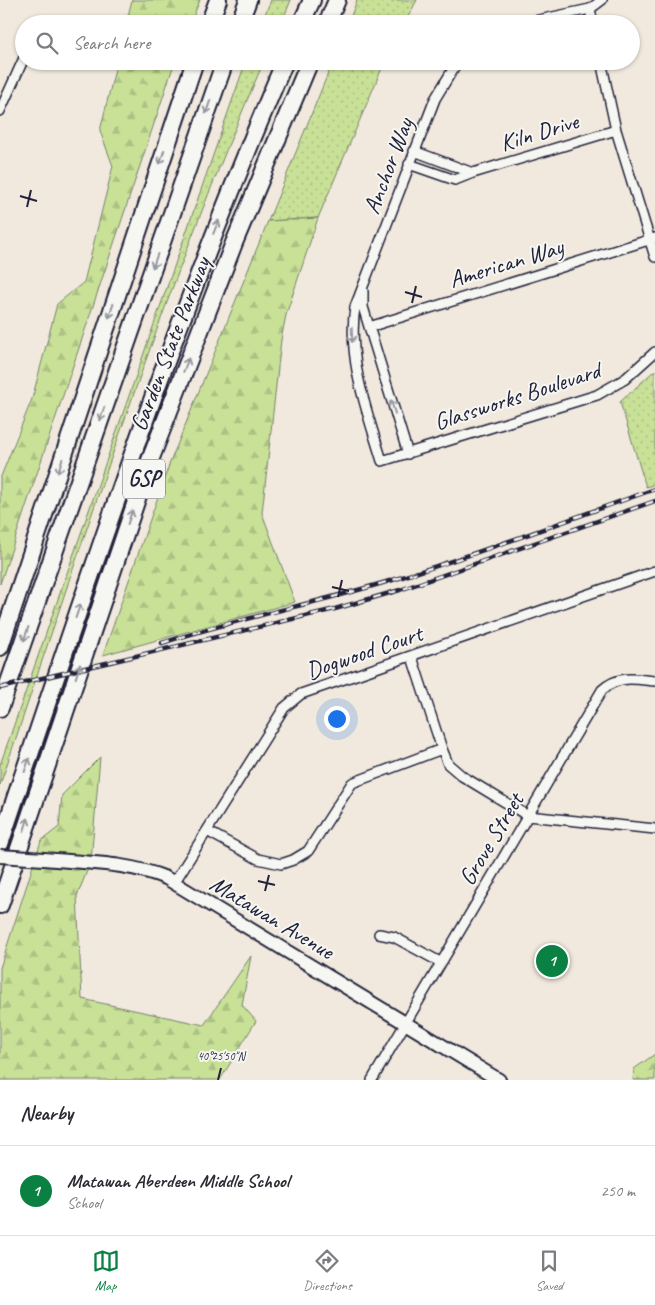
<!DOCTYPE html>
<html lang="en">
<head>
<meta charset="utf-8">
<style>
	:root { --surface:#fff; --page:#f7f7f7; --text:#2b2b33; --muted:#7c7c81; --line:#e1e1e2; --accent:#0b8043 }
	body { margin:0; font-family:Caveat,sans-serif; background:var(--page); color:var(--text) }
	.you { position:absolute; left:336px; top:718px; width:18px; height:18px; margin:-12px; border:4px solid #fff; border-radius:50%; background:#1a73e8; box-shadow:0 0 0 8px #1a73e833 }
	.badge { display:grid; place-items:center; width:32px; height:32px; border-radius:50%; background:var(--accent); color:#fff; font-size:16px; font-weight:700 }
	.pin { position:absolute; translate:-50% -50%; border:2px solid #fff; box-shadow:0 1px 5px #0006 }
	.list { margin:0; padding:0; list-style:none }
	h2 { display:flex; justify-content:space-between; align-items:center; height:65px; margin:0; padding:0 20px; font-size:21px }
	h2 small { font-size:16px; font-weight:400; color:var(--muted) }
	.list li { display:grid; grid-template-columns:32px 1fr auto; gap:15px; align-items:center; box-sizing:border-box; height:90px; padding:0 20px; border-top:1px solid var(--line) }
	.list b { display:block; font-size:19px; white-space:nowrap }
	.list p { margin:0; font-size:16px; white-space:nowrap; color:var(--muted) }
	.list em { font-size:16px; font-style:normal; color:var(--muted) }
	.icon { flex:none; width:28px; height:28px; fill:none; stroke:currentColor; stroke-width:2; stroke-linecap:round; stroke-linejoin:round }
	.map { position:relative; flex:none; width:655px; height:1080px; overflow:hidden }
	.search { position:absolute; background:var(--surface); box-shadow:0 1px 4px #0004; left:15px; right:15px; top:15px; height:55px; display:flex; align-items:center; gap:12px; box-sizing:border-box; padding:0 18px; border-radius:28px; color:var(--muted); font-size:19px }
	.sheet { height:155px; background:var(--surface) }
	nav { display:flex; justify-content:space-around; align-items:center; box-sizing:border-box; height:70px; border-top:1px solid var(--line); background:var(--surface); font-size:14px; color:var(--muted) }
	nav a { display:grid; justify-items:center; gap:2px }
	nav .on { color:var(--accent) }
	.map>svg:first-child { display:block }
	.green { fill:url(#green-dots); stroke:#758269 }
	.forest { fill:url(#forest-firs); stroke:#758269 }
	.lines { fill:none; stroke-linecap:round; stroke-linejoin:round }
	.street-casing { stroke:#22223b; stroke-width:12 }
	.secondary-casing { stroke:#22223b; stroke-width:16 }
	.highway-casing { stroke:#22223b; stroke-width:20 }
	.street { stroke:#f6f6f2; stroke-width:9 }
	.secondary { stroke:#f6f6f2; stroke-width:12 }
	.highway { stroke:#f6f6f2; stroke-width:16 }
	.rail-casing { stroke:#22223b; stroke-width:4.5 }
	.rail { stroke:#f6f6f2; stroke-width:2.5; stroke-dasharray:8; stroke-linecap:butt }
	.secondary-bridge-casing { stroke:#22223b; stroke-width:16; stroke-linecap:butt }
	.secondary-bridge { stroke:#f6f6f2; stroke-width:12 }
	.oneway { stroke:#9797a0 }
	.ticks { fill:none; stroke:#22223b; stroke-width:2 }
	.labels { text-anchor:middle; dominant-baseline:central; stroke-width:4; stroke-linejoin:round; paint-order:stroke }
	.shield { fill:#f6f6f2; stroke:#626272; stroke-width:1 }
	.shield-label { font-size:22px; font-weight:bold; fill:#22223b }
	.street-label { font-size:24px; fill:#22223b; stroke:#f6f6f2 }
	.ticks-label { font-size:12px; text-anchor:middle; fill:#22223b; stroke:#f6f6f2; stroke-width:4; stroke-linejoin:round; paint-order:stroke }
</style>
</head>
<body>
<div class="map">
<svg width="655" height="1080" viewBox="0 0 655 1080">
	<defs>
		<pattern id="green-dots" width="8" height="8" patternUnits="userSpaceOnUse" patternTransform="scale(1.25)"><rect width="8" height="8" fill="#c8e197"/><path d="M2 2h.1M6 6h.1" fill="none" stroke="#acc183" stroke-width="1.8" stroke-linecap="round"/></pattern>
		<pattern id="forest-firs" width="22" height="20" patternUnits="userSpaceOnUse" patternTransform="scale(1.25)"><rect width="22" height="20" fill="#c8e197"/><path d="M5 1l3.5 6h-7zM16 11l3.5 6h-7z" fill="#acc183"/></pattern>
	</defs>
	<rect width="100%" height="100%" fill="#f1e9de"/>
	<filter id="ink" filterUnits="userSpaceOnUse"><feTurbulence type="fractalNoise" baseFrequency=".02" numOctaves="2"/><feDisplacementMap in="SourceGraphic" scale="10" xChannelSelector="R" yChannelSelector="G"/><feConvolveMatrix kernelMatrix="1 2 1 2 8 2 1 2 1" color-interpolation-filters="sRGB"/></filter>
	<g filter="url(#ink)">
		<path class="green" d="M271 0H291L281 24H261Z
			M357 0H417L404 24H348Z
			M246 61H264C161 296 83 542 0 785V765Z
			M333 61H385L318 218 268 221Z
			M655 370V484L646 487 620 402Z"/>
		<path class="forest" d="M132 0H200L190 24H126Z
			M117 61H175L0 584V479L32 399 57 304 84 282 113 166 100 131Z
			M318 218 286 315 281 340 262 513 295 602 103 655 169 465 268 221Z
			M100 757 91 861 77 896 82 999 204 1025 251 956 242 1005 256 1021 220 1080H0V968L41 841 59 827 62 795Z
			M655 1054V1080H633L634 1069Z"/>
		<g class="lines">
			<g class="street-casing">
				<path id="street" d="M590 9 593 24
					M520 24 590 9 602 0
					M458 61 435 99 355 307C347 359 367 411 382 461L597 395 625 379 655 352
					M601 61 616 130 655 257
					M0 111 24 58
					M414 151 473 173 616 130
					M409 164 455 180 473 173
					M363 291V307L408 454
					M369 327 655 238
					M412 657 442 749 448 764 462 776 528 816 655 829
					M207 831 258 859 281 864 293 860 308 851 352 783 442 749
					M174 883 284 708 301 694 655 571
					M379 934 394 937 440 962
					M372 1080 602 690C618 675 634 679 655 681"/>
			</g>
			<g class="secondary-casing">
				<path id="secondary" d="M44 859C85 863 127 862 166 878L499 1080"/>
			</g>
			<g class="highway-casing">
				<path id="highway" d="M209 24 218 0
					M239 24 248 0
					M301 24 312 0
					M327 24 337 0
					M0 647 195 61
					M0 708 225 61
					M0 844C88 581 175 317 285 61
					M0 905 149 463 234 243 310 61"/>
			</g>
			<use href="#street" class="street"/>
			<use href="#secondary" class="secondary"/>
			<use href="#highway" class="highway"/>
			<g class="rail-casing">
				<path id="rail" d="M162 643C239 618 319 603 396 579 484 552 569 519 655 489
					M0 688 335 609 400 590 655 501"/>
			</g>
			<use href="#rail" class="rail"/>
			<g class="secondary-bridge-casing">
				<path id="secondary-bridge" d="M0 856 44 859"/>
			</g>
			<use href="#secondary-bridge" class="secondary-bridge"/>
		</g>
		<defs><path id="oneway-shaft" d="M-6 0H5M1.5-3L5.5 0L1.5 3" fill="none" stroke-width="1.6" stroke-linecap="round" stroke-linejoin="round" transform="scale(1.25)"/></defs>
		<g class="oneway">
			<use href="#oneway-shaft" transform="translate(208 107) rotate(109)"/>
			<use href="#oneway-shaft" transform="translate(162 157) rotate(108)"/>
			<use href="#oneway-shaft" transform="translate(216 227) rotate(-68)"/>
			<use href="#oneway-shaft" transform="translate(155 261) rotate(109)"/>
			<use href="#oneway-shaft" transform="translate(111 311) rotate(108)"/>
			<use href="#oneway-shaft" transform="translate(352 335) rotate(88)"/>
			<use href="#oneway-shaft" transform="translate(186 365) rotate(-69)"/>
			<use href="#oneway-shaft" transform="translate(393 407) rotate(-107)"/>
			<use href="#oneway-shaft" transform="translate(102 414) rotate(109)"/>
			<use href="#oneway-shaft" transform="translate(60 466) rotate(108)"/>
			<use href="#oneway-shaft" transform="translate(130 517) rotate(-71)"/>
			<use href="#oneway-shaft" transform="translate(78 611) rotate(-71)"/>
			<use href="#oneway-shaft" transform="translate(26 634) rotate(109)"/>
			<use href="#oneway-shaft" transform="translate(78 671) rotate(-72)"/>
			<use href="#oneway-shaft" transform="translate(27 765) rotate(-71)"/>
			<use href="#oneway-shaft" transform="translate(26 825) rotate(-72)"/>
		</g>
	</g>
	<path class="ticks" d="M20 196 37 201M27 207 31 190M405 292 422 297M412 303 416 286M332 587 349 591M338 597 342 580M258 881 275 885M265 891 269 875M218 1080 221 1068"/>
	<g class="labels">
		<rect class="shield" x="123" y="459.5" width="42" height="39" rx="4"/>
		<g class="shield-label">
			<text x="144" y="479">GSP</text>
		</g>
		<g class="street-label">
			<text transform="translate(539 132) rotate(-17)">Kiln Drive</text>
			<text transform="translate(388 166) rotate(-69)">Anchor Way</text>
			<text transform="translate(506 263) rotate(-17)">American Way</text>
			<text transform="translate(170 344) rotate(-69)">Garden State Parkway</text>
			<text transform="translate(517 396) rotate(-18)">Glassworks Boulevard</text>
			<text transform="translate(364 652) rotate(-19)">Dogwood Court</text>
			<text transform="translate(491 839) rotate(-59)">Grove Street</text>
			<text transform="translate(272 917) rotate(31)">Matawan Avenue</text>
		</g>
	</g>
	<g class="ticks-label">
		<text x="221" y="1060">40°25'50"N</text>
	</g>
</svg>
<div class="you"></div>
<div class="pin badge" style="left:552px;top:961px">1</div>
<div class="search"><svg class="icon" aria-label="search" viewBox="0 0 24 24"><circle cx="10" cy="10" r="6"/><path d="M15 15l6 6"/></svg>Search here</div>
</div>
<section class="sheet">
<h2>Nearby<small></small></h2>
<ul class="list">
<li><span class="badge">1</span><div><b>Matawan Aberdeen Middle School</b><p>School</p></div><em>250 m</em></li>
</ul>
</section>
<nav>
<a class="on"><svg class="icon" aria-label="map" viewBox="0 0 24 24"><path d="M3 6l6-2 6 2 6-2v14l-6 2-6-2-6 2zM9 4v14M15 6v14"/></svg>Map</a>
<a><svg class="icon" aria-label="directions" viewBox="0 0 24 24"><path d="M12 3l9 9-9 9-9-9zM9 14v-3h6M13 9l2 2-2 2"/></svg>Directions</a>
<a><svg class="icon" aria-label="saved" viewBox="0 0 24 24"><path d="M7 4h10v16l-5-4-5 4z"/></svg>Saved</a>
</nav>
</body>
</html>
